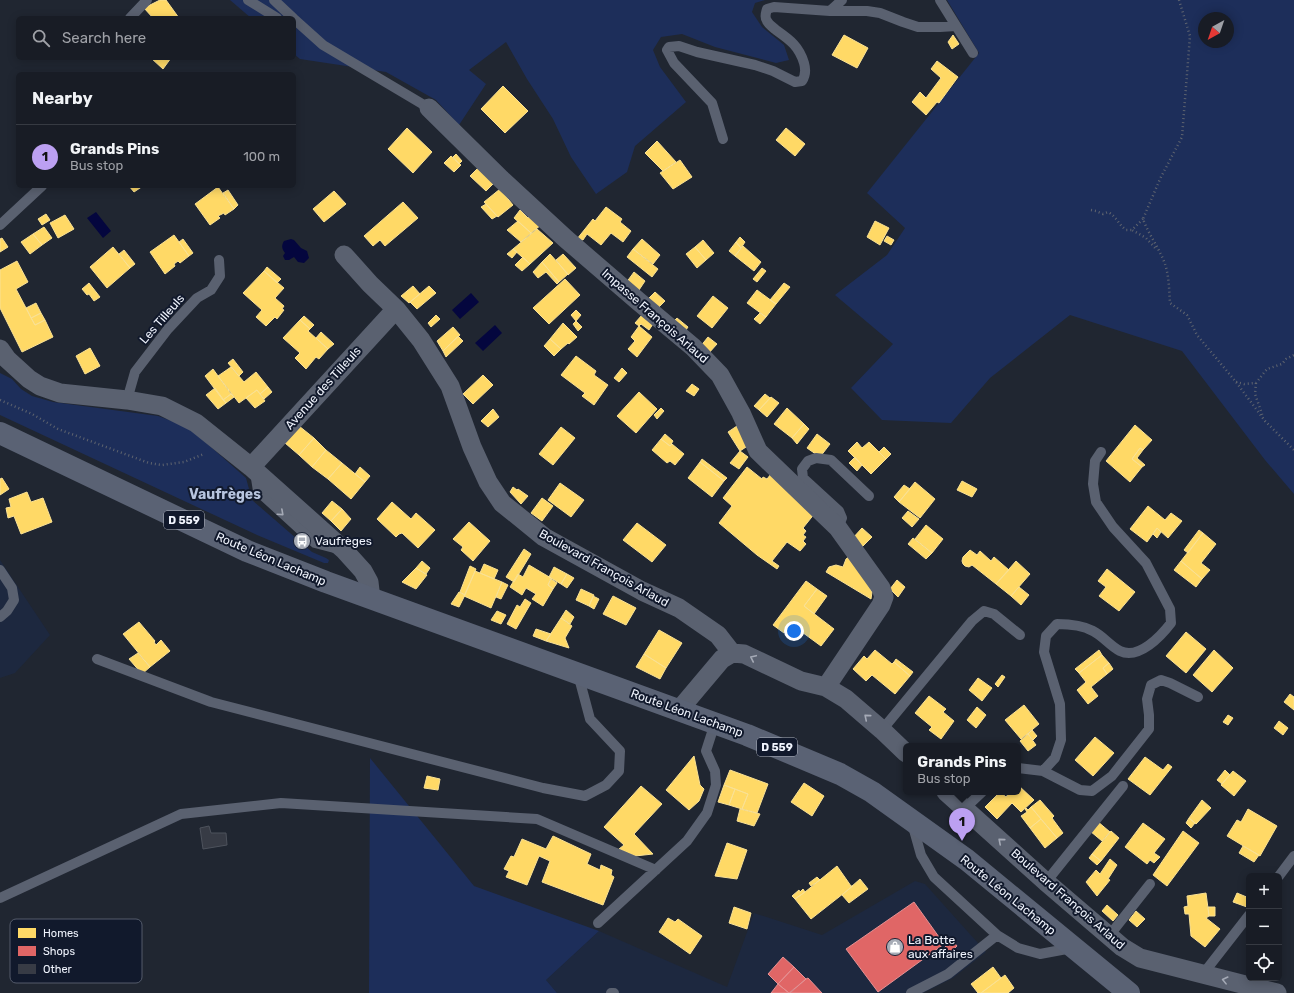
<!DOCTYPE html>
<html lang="en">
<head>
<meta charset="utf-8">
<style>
	:root { --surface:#181c25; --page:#252932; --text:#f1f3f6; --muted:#9fa1a7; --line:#363a42; --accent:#bca0f2 }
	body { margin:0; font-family:Rubik,sans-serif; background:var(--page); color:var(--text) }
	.controls { position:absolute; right:12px; bottom:12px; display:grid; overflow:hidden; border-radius:6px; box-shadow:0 2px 10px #0003 }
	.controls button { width:36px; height:36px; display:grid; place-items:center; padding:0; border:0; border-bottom:1px solid var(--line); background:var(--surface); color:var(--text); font:20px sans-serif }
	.compass { position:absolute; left:1198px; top:12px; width:36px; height:36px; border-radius:50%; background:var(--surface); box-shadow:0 2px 10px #0003; rotate:220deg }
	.you { position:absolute; left:794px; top:631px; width:14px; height:14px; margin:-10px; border:3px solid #fff; border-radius:50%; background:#1a73e8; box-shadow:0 0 0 6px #1a73e833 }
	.badge { display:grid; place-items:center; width:26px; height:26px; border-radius:50%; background:var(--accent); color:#111; font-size:13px; font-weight:700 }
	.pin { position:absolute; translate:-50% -33px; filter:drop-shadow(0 1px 2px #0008) }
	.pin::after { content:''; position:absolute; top:21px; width:14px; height:12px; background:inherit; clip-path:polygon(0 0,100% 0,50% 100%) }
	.popup { position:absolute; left:903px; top:743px; width:118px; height:52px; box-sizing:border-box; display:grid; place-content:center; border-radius:6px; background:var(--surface); filter:drop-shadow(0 1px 3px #0005); font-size:13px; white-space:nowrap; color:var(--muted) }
	.popup b { font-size:15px; color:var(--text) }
	.popup::after { content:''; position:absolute; left:50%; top:100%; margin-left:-8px; border:8px solid transparent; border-top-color:var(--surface) }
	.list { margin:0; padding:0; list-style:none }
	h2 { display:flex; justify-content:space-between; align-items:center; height:52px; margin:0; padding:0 16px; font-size:17px }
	h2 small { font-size:13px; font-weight:400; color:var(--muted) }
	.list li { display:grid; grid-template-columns:26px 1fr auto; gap:12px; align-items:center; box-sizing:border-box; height:64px; padding:0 16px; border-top:1px solid var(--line) }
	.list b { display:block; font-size:15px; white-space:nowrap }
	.list p { margin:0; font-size:13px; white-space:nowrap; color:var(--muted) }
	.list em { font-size:13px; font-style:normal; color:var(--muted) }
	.icon { flex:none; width:22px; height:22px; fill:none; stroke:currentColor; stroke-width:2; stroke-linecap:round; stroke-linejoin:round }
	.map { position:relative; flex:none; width:1294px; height:993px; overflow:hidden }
	.search { position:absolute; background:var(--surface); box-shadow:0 2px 10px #0003; left:16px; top:16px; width:280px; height:44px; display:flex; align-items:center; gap:10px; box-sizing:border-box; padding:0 14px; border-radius:6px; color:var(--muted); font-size:15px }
	.panel { position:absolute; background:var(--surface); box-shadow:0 2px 10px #0003; left:16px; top:72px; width:280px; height:116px; border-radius:6px }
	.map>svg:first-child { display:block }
	.built { fill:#1d283f }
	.green { fill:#1d2e5a; fill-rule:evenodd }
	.water { fill:#04063e }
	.homes { fill:#ffd966; stroke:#fae193 }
	.shops { fill:#e06666; stroke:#e59193 }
	.building { fill:#373b45; stroke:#4d525c }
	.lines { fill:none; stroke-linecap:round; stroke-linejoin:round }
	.path { stroke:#5f646f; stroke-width:2.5; stroke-dasharray:1 3; stroke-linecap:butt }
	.service { stroke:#5a6170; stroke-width:10 }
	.minor { stroke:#5a6170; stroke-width:19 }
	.primary { stroke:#5a6274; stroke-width:22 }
	.oneway { stroke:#a5aab6 }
	.labels { text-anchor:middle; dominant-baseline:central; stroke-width:4; stroke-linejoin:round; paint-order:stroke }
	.shield { fill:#11192c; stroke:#adb2be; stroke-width:1 }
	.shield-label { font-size:11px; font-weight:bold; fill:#f0f4fd }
	.street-label { font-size:12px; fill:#f0f4fd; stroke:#11192c }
	.poi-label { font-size:12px; fill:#f0f4fd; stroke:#11192c; text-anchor:start }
	.quarter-label { font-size:14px; font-weight:bold; fill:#b7c4de; stroke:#11192c }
	.key { fill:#11192c; stroke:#545b6b; stroke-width:1 }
	.key-label { font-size:11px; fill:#f0f4fd }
</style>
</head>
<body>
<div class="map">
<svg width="1294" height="993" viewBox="0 0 1294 993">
	<rect width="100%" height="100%" fill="#202631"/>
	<path class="built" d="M0 560 50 635 15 673 0 678Z
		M915 881 925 884 986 952 953 978 923 993H557L546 980 599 931 727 987 754 913 822 935Z"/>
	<path class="green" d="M230 0H765L755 3 752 12 762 27 784 45 789 60 776 63 715 47 682 34 661 37 653 50 660 67 686 102 635 146 627 172 596 194 571 157 553 119 527 79 506 42 469 70 486 84 459 125 436 100 386 72 300 59 294 54V18H251Z
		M947 0H1294V494L1265 460 1182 351 1070 315 990 378 951 423 882 420 851 388 893 344 835 295 887 255 905 228 867 193 979 53ZM1204 18H1228V42H1204Z
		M0 373 12 379 21 389 32 396 53 402 158 416 177 423 194 432 246 478 252 500 312 552 326 558 329 560 328 563H324L257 535 0 415Z
		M370 758 474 886 599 931 546 980 557 993H369Z"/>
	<path class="water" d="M96 212 111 231 103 238 87 218Z
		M291 239 294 240 301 248 307 251 309 258 304 263 298 262 294 257 289 260H285L283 256 285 253C282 249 281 246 284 241Z
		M471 293 479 302 460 319 452 310Z
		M495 325 502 333 483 351 475 343Z"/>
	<path class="homes" d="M160 0H166L179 18H153L144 8Z
		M844 35 868 48 857 68 832 55Z
		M953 35 959 44 952 49 948 42Z
		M151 58H171L163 69Z
		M937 61 958 77 939 103 937 102 926 115 912 102 920 92 926 98 941 78 931 69Z
		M503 86 528 111 505 133 481 109Z
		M407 128 432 152 413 173 388 149Z
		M786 128 805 144 795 156 776 140Z
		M657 141 676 162 663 171 645 153Z
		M456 154 462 161 459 164 453 157Z
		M451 156 461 165 454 172 444 163Z
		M680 160 692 177 673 189 660 173Z
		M478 168 494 183 486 191 470 176Z
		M129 186H143L134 192Z
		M218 187 234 209 225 215 224 213 218 216 220 218 210 225 195 204Z
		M500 189 513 205 498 217 484 202Z
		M228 190 238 205 234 209 223 193Z
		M334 191 346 204 324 222 313 209Z
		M403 202 418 218 385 246 380 240 373 246 364 236Z
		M486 204 497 216 492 219 481 207Z
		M606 207 622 219 620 222 631 231 623 242 611 233 601 245 587 234 583 240 577 239 593 219 595 221Z
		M520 210 528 218 531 215 541 225 531 233 514 218Z
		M46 214 50 220 42 225 38 219Z
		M65 215 74 229 58 238 50 223Z
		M518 221 531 233 521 242 507 230Z
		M875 221 889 228 880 245 867 237Z
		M44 227 52 238 42 245 33 234Z
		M537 229 553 243 530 264 513 249Z
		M33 234 42 245 30 254 21 242Z
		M174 235 189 256 180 263 178 261 174 264 175 266 165 274 150 252Z
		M887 236 894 240 891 245 884 241Z
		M740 237 745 242 741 248 736 242Z
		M2 238 8 247 0 252V239Z
		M183 239 193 253 189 256 179 242Z
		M642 239 660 255 653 264 633 249Z
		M703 240 714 253 706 260 695 247Z
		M736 242 741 248 735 256 729 251Z
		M743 246 761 262 754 271 735 256Z
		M113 247 130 268 107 288 90 267Z
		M695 247 706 260 697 268 686 254Z
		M513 249 517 252 512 258 507 254Z
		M633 249 658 269 652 277 627 257Z
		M124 250 135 264 130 268 119 254Z
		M550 254 568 274 559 282 542 262Z
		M563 254 576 268 568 275 556 260Z
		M523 257 530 264 522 271 515 265Z
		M17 261 28 282 16 289 35 325 45 320 53 337 22 352 0 308V270Z
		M542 262 559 282 557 284 546 272 538 278 533 272Z
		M267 267 281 279 277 283 264 271Z
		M762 268 766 271 757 282 753 279Z
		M264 271 284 288 275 298 284 306 282 309 284 310 277 319 275 317 266 326 256 317 262 310 243 293Z
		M634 272 645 281 637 293 626 283Z
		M565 279 580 295 549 324 533 308Z
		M89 283 100 297 94 301 89 294 87 295 82 289Z
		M784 283 790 287 776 304 770 300Z
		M413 286 420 294 409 303 401 296Z
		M429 286 436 293 417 309 410 302Z
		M757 290 776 304 766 317 747 303Z
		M655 292 665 301 656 310 646 301Z
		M713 296 728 308 712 328 697 316Z
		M36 303 41 313 31 318 26 308Z
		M576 310 581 315 576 321 571 315Z
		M41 313 45 320 35 325 31 318Z
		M760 313 766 317 760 324 754 319Z
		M436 315 440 319 431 327 428 323Z
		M642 315 653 324 649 330 641 324 639 326 635 323Z
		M304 316 314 325 310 329 300 320Z
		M677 318 688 327 684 333 672 323Z
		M300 320 310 329 308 331 328 349 319 359 316 357 306 369 295 358 300 353 283 338Z
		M576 321 582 327 578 331 573 324Z
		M563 323 577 337 569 344 568 343 561 349 550 339Z
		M639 326 652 337 637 357 628 349 635 341 631 337Z
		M453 327 460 335 443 351 437 341Z
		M321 332 334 344 328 349 316 338Z
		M458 336 463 341 446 357 443 351Z
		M708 337 717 344 708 354 700 347Z
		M550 339 561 349 554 356 544 346Z
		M90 348 100 366 85 374 76 356Z
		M576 356 596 371 594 375 608 385 594 405 582 396 585 393 561 375Z
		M233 359 243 372 239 376 228 363Z
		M231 367 244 382 256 372 268 387 260 394 257 390 239 403 218 376Z
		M622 368 627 373 619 382 614 378Z
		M213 369 231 394 223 400 205 376Z
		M483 375 493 385 473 404 463 394Z
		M692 384 699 389 694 396 686 391Z
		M268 387 272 392 264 399 260 394Z
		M215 388 226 403 218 409 206 395Z
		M257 390 265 401 255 408 246 398Z
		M639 392 657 409 636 433 617 416Z
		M231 394 234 397 226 403 223 400Z
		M765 394 770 398 759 410 754 406Z
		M771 397 779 403 767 417 759 410Z
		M661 408 664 411 657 419 654 415Z
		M787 408 804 424 792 438 774 424Z
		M493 409 499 417 488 427 481 421Z
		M804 424 809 429 797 444 792 438Z
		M1135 425 1152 440 1143 450 1140 448 1132 459 1142 467 1130 482 1106 461Z
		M299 426 314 438 299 455 285 443Z
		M737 426 749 445 740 451 728 432Z
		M561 427 575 438 553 465 539 454Z
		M665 434 673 441 670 446 661 439Z
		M817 434 830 444 820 457 807 448Z
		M314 438 326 450 312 467 299 455Z
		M661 439 670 446 672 444 684 454 675 465 670 461 667 463 652 450Z
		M857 442 862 448 869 442 886 459 871 474 848 451Z
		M884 447 891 454 886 459 879 452Z
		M1140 448 1143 450 1137 458 1145 465 1142 467 1132 459Z
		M326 450 342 463 328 479 312 467Z
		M740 451 748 457 739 469 730 463Z
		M855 457 862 465 857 471 849 463Z
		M702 459 727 478 724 481 700 462Z
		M700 462 724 481 712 497 688 478Z
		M342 463 365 482 351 499 328 479Z
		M360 467 370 476 365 482 355 474Z
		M747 467 762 479 763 477 767 479 771 474 815 513 803 528 806 531 803 535 806 537 803 541 806 544 800 551 787 542 772 561 779 566 777 569 757 555 719 523 732 506 723 498Z
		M2 478 9 489 0 495V479Z
		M962 481 977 489 972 497 957 490Z
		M915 482 935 499 920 518 899 502Z
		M560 483 584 500 571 517 548 500Z
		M904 485 910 489 899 502 894 497Z
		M513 487 517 490 518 489 528 496 521 504 510 492Z
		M27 492 31 502 43 498 52 522 21 534 14 516 8 518 6 508 11 507 9 499Z
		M542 498 553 506 542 521 531 513Z
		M332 501 342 509 331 521 322 513Z
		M392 502 411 519 416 513 435 530 418 548 402 533 399 534 396 537 377 519Z
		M1148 506 1165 520 1171 513 1182 521 1168 538 1157 528 1147 542 1130 529Z
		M342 509 351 519 341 531 331 521Z
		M908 511 919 519 912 527 902 518Z
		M469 522 490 541 473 561 461 550 463 547 453 539Z
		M637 523 666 545 652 562 623 540Z
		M926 525 943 539 932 553 915 539Z
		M862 528 872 537 860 549 852 539Z
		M1157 528 1161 532 1157 538 1153 534Z
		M1199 530 1203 533 1188 553 1184 550Z
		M1203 533 1216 544 1201 563 1210 570 1202 579 1181 561Z
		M913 538 932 553 926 559 908 544Z
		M524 549 531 554 514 582 506 577Z
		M970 550 977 555 980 551 991 561 994 557 1009 570 996 584 972 565 969 567 965 566 963 564 962 561 963 557Z
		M850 556 872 592 871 599 826 572 829 567 836 565 843 567 846 559Z
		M422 561 430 568 426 574 416 568Z
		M1016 561 1030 574 1011 596 996 584Z
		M1181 561 1202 579 1196 587 1174 570Z
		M484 564 498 570 494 579 480 573Z
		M529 565 551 578 548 585 553 589 543 606 532 599 536 594 526 588 522 595 510 587 518 574 523 577Z
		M470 566 476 569 465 595 460 592Z
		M554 567 567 574 561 584 549 577Z
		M416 568 427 575 416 589 402 582Z
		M1107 569 1135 592 1119 611 1099 596 1106 587 1098 581Z
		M475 571 502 582 491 608 464 596Z
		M567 574 574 578 567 588 561 584Z
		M551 579 557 583 553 589 548 585Z
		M897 580 905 587 898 597 890 589Z
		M806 581 817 589 804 606 834 629 821 646 791 624 784 633 773 625Z
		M502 582 508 585 501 599 496 597Z
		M1019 587 1029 595 1021 605 1011 596Z
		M581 589 594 595 589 606 576 600Z
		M817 589 827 596 814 614 804 606Z
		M459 592 465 595 459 607 451 604Z
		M593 596 599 599 594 609 589 606Z
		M613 596 636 608 626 625 603 614Z
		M525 599 531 603 516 629 507 624 517 605 520 607Z
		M566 610 574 617 570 624 561 618Z
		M497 611 506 615 501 624 491 620Z
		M561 618 572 626 565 638 569 648 546 641Z
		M139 622 155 641 154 642 156 645 161 640 170 651 150 667 123 634Z
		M793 625 804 633 800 638 789 629Z
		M536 629 551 634 546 641 533 636Z
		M659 630 682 643 666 668 644 654Z
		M1186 632 1206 649 1186 673 1166 656Z
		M875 650 892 664 894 662 910 676 895 694 872 675 866 681 853 669 864 656 867 659Z
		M1099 650 1102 655 1079 673 1075 669Z
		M1214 650 1233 668 1212 692 1193 675Z
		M138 653 150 667 142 674 129 659Z
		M644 654 666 668 660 679 636 667Z
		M1102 655 1109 663 1103 668 1107 674 1091 687 1098 696 1088 704 1077 690 1086 682 1079 673Z
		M896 659 913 672 910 676 894 662Z
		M1109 663 1113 669 1107 674 1103 668Z
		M1002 675 1005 677 998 687 995 684Z
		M978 678 992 688 982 701 969 690Z
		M1290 694 1294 697V710L1284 702Z
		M929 696 946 709 943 712 954 721 941 739 929 730 932 727 915 713Z
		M1024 705 1039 724 1021 739 1005 720Z
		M977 707 986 715 976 728 967 720Z
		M1228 715 1233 718 1228 725 1223 722Z
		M1279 721 1288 728 1283 735 1274 728Z
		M1032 730 1037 736 1033 740 1028 734Z
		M1028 734 1036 745 1028 751 1020 741Z
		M1095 737 1114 753 1093 776 1075 760Z
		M694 756 700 785 704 789 699 801 689 810 666 790Z
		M1145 757 1163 770 1168 764 1172 767 1150 795 1128 779Z
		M730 770 768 784 757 813 742 809 748 794 724 785Z
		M1225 770 1230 775 1222 784 1217 780Z
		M1233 771 1246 781 1234 796 1221 785Z
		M427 776 440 779 438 790 424 788Z
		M804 783 824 796 812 816 791 802Z
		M724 785 735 789 729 805 718 802Z
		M1018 785 1034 800 1021 812 1012 803 997 819 985 807 1000 792 1006 797 1010 792H1018Z
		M641 786 662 804 634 834 653 854 635 856 619 849 624 845 604 827Z
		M735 789 748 794 742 809 729 805Z
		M1040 800 1054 816 1052 818 1063 833 1057 838 1031 807Z
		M1202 800 1211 808 1196 824 1189 818Z
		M1031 807 1041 819 1030 828 1021 816 1027 812 1025 809 1026 808 1028 810Z
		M740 809 760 814 754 826 737 821Z
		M1248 809 1277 826 1260 856 1227 836 1237 820 1241 822Z
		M1189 818 1195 823 1191 828 1186 823Z
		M1041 819 1057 838 1045 848 1030 828Z
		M1097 821 1110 832 1102 841 1090 831Z
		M1143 823 1165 839 1154 853 1160 857 1154 863 1150 860 1147 864 1125 847Z
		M1111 831 1119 838 1101 861 1092 854Z
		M1183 831 1199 843 1167 886 1153 875Z
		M553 836 591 854 587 864 600 870 601 865 612 870 611 875 614 877 603 905 542 882 550 861 539 856 527 885 506 877 509 871 504 869 511 856 514 857 522 839 546 849Z
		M727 843 747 850 737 879 715 876Z
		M1243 846 1259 855 1254 862 1239 853Z
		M1092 854 1101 861 1097 865 1089 858Z
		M1110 859 1117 865 1108 879 1110 880 1097 896 1086 882 1096 870 1100 874Z
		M837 866 851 886H853L811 919 795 899 805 892Z
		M817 877 820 880 811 886 809 883Z
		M860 879 868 889 849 903 842 895Z
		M803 889 805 892 795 899 792 896 799 890 800 892Z
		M1206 893 1209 916 1206 918 1220 929 1205 947 1191 936 1189 914H1185L1184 907 1188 906 1187 896Z
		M1237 893 1249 898 1247 907 1233 902Z
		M1107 905 1118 915 1113 921 1102 911Z
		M734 907 751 913 747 929 729 923Z
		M1208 907H1215V916H1209Z
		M1136 911 1145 919 1137 927 1129 920Z
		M668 918 675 922 678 919 702 936 690 954 659 932Z
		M993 967 1001 978 981 993H978L971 984Z
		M1005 975 1014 988 1008 993H981Z"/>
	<path class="shops" d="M914 902 944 944 878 992 846 949Z
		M952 940 957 946 944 959 939 953Z
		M783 957 794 967 778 984 768 974Z
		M794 967 806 979 789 993 778 984Z
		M808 978 822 993H790L806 979Z
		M778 984 789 993H771Z"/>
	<path class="building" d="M209 826 211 833H226L227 845 203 849 200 828Z"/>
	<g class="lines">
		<path class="path" d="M1179 0 1190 36 1182 137 1160 179 1143 219C1148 233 1157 245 1163 259 1169 272 1169 288 1170 303L1187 315 1197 335 1236 382 1265 421 1294 450
			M1091 210 1096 211 1103 214 1108 212C1117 217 1118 224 1126 230H1132
			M1143 219 1132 230 1146 238 1157 250
			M1236 382 1244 384 1256 383 1267 369 1282 364 1286 359 1294 355
			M1256 383 1255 394 1263 417
			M0 400 32 414 58 429 149 463 162 465 184 462 204 454"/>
		<path class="service" d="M248 0 277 18
			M274 0 293 18
			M940 0 973 53
			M830 11 842 0
			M130 18 147 0
			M294 19 323 45 429 108
			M723 139 712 103 674 63 667 50 669 47 679 46 697 52 755 65 773 71 795 82 802 81C806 75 806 70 804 63 799 46 790 40 776 30 773 27 769 25 767 21 764 17 766 13 767 9L774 7 830 11H867L880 13 903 22 918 27H940L956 26
			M0 225 42 186
			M127 400 135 372 168 329 197 298 211 290 220 276 219 260
			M255 472 258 491 315 543 338 549
			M838 528 842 518 839 511 803 478 802 469 808 461 816 458 831 460 869 496
			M0 570 12 588 14 600 7 611 0 617
			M97 659 211 702 543 788 585 796 606 785 619 771 620 751 590 719 578 674
			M882 730 972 621 984 611 994 614 1020 635
			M1018 768 1043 771 1055 758 1061 740 1060 704 1044 652 1046 636 1057 624C1069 624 1082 625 1093 631 1103 636 1110 646 1120 651 1139 660 1161 636 1171 623L1170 609 1146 563 1113 527 1096 502 1093 484 1095 461 1101 452
			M1043 771 1080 790 1092 791 1112 776 1149 729V715L1147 699 1151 685 1161 680 1170 683 1198 697
			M964 809 982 792
			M912 823 921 855 934 877 997 935 1018 948 1040 954 1072 948
			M1279 876 1294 856
			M1046 882 1123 786
			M0 898 181 814 281 803 537 819 656 870
			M598 923 687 841 707 813 716 785 715 771 706 751 715 723
			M1109 936 1150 884
			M1203 974 1249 915
			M611 993H614
			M911 993 948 974 997 935"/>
		<path class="minor" d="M429 108 501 179 566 239 638 301 693 347 720 375 741 413 758 451 838 528 881 588 884 597 881 605 826 687
			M344 255 370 284 396 309 421 340 450 386 472 447 488 482 502 503 544 537 642 591 679 608 718 635 732 653
			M0 349 7 359 29 379 40 386 60 393 127 400 162 406 196 423 251 467 344 550 363 571 369 582 371 599
			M251 467 396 309
			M679 710 722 659 732 653 744 654 801 681 826 687 846 699 882 730 906 753
			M946 792 1046 882 1122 947 1140 958 1277 993"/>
		<path class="primary" d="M0 433 247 551 326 582 747 735 840 774 872 792 967 860 1129 993"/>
	</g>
	<defs><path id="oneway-chevron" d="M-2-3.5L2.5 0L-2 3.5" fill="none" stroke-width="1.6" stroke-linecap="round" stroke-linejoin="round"/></defs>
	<g class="oneway">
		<use href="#oneway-chevron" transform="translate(281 513) rotate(42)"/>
		<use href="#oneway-chevron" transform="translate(753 658) rotate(-155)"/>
		<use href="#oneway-chevron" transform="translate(867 717) rotate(-140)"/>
		<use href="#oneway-chevron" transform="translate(1001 841) rotate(-139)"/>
		<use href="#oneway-chevron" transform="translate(1225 980) rotate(-166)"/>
	</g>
	<defs>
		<g id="bus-disc" transform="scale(0.9)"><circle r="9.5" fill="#a7acb6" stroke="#11192c"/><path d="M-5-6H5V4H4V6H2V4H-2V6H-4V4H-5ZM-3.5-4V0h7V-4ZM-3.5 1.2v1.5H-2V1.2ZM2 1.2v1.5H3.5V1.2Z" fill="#fff"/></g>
		<g id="shop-disc" transform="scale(0.9)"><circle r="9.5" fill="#a7acb6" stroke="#11192c"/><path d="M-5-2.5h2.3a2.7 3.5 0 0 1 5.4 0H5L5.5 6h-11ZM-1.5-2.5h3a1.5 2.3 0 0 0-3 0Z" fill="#fff"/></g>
	</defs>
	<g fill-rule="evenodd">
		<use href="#bus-disc" x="302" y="541"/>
		<use href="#shop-disc" x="895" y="947"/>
	</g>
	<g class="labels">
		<g class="shield">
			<rect x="164" y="511" width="40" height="18" rx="3"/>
			<rect x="757" y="738" width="40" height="18" rx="3"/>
		</g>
		<g class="shield-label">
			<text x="184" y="520">D 559</text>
			<text x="777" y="747">D 559</text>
		</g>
		<g class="street-label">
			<text transform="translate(655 316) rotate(41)">Impasse François Arlaud</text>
			<text transform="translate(162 319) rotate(-49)">Les Tilleuls</text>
			<text transform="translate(323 388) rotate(-48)">Avenue des Tilleuls</text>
			<text transform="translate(271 559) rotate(23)">Route Léon Lachamp</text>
			<text transform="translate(604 568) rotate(29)">Boulevard François Arlaud</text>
			<text transform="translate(687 713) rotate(20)">Route Léon Lachamp</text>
			<text transform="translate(1008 895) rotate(39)">Route Léon Lachamp</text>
			<text transform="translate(1068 899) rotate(41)">Boulevard François Arlaud</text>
		</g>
		<g class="poi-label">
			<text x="315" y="541">Vaufrèges</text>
			<text x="908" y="940">La Botte<tspan x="908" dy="14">aux affaires</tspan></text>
		</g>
		<g class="quarter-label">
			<text x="225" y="494">Vaufrèges</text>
		</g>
	</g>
	<rect x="10" y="919" width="132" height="64" rx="6" class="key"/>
	<rect x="18" y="928" width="18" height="10" fill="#ffd966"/>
	<rect x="18" y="946" width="18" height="10" fill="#e06666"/>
	<rect x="18" y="964" width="18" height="10" fill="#373b45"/>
	<g class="key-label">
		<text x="43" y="937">Homes</text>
		<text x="43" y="955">Shops</text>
		<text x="43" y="973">Other</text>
	</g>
</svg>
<div class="controls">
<button>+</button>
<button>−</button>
<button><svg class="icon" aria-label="locate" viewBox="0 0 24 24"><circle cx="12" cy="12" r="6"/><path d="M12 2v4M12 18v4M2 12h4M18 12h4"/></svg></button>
</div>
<svg class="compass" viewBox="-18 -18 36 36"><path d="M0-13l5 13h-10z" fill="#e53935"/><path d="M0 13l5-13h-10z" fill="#9fa1a7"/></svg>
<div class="you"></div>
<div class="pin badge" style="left:962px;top:841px">1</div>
<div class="popup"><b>Grands Pins</b>Bus stop</div>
<div class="search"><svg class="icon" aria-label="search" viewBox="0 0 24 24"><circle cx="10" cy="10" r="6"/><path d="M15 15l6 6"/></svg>Search here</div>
<section class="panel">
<h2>Nearby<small></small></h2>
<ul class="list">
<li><span class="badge">1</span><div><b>Grands Pins</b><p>Bus stop</p></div><em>100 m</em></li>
</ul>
</section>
</div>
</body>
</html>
